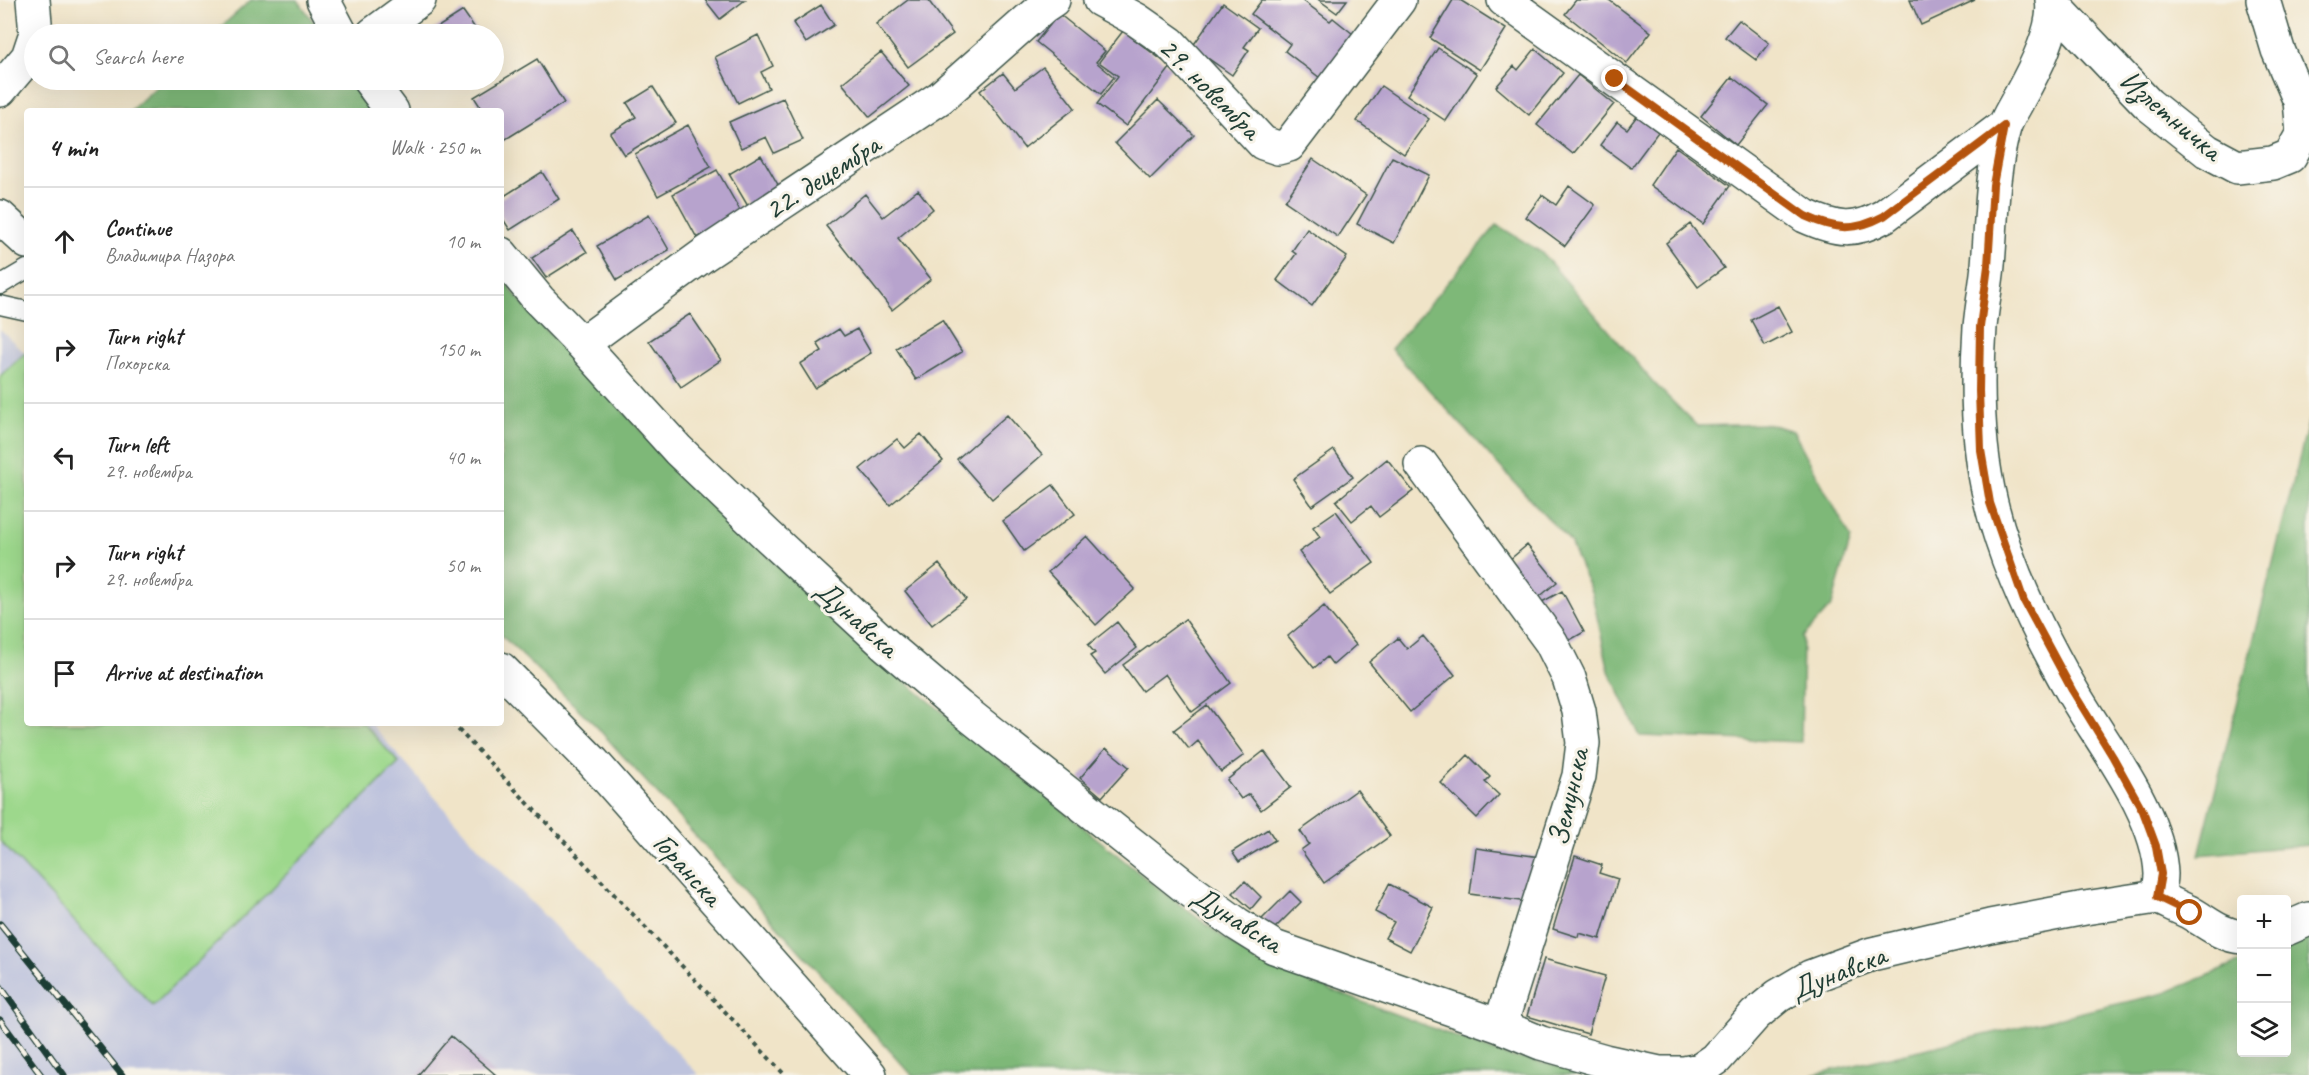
<!DOCTYPE html>
<html lang="en">
<head>
<meta charset="utf-8">
<style>
	:root { --surface:#fff; --page:#f2f2f2; --text:#222; --muted:#767676; --line:#e0e0e0 }
	body { margin:0; font-family:Caveat,sans-serif; background:var(--page); color:var(--text) }
	.controls { position:absolute; right:18px; bottom:18px; display:grid; overflow:hidden; border-radius:6px; box-shadow:0 6px 24px #0002 }
	.controls button { width:54px; height:54px; display:grid; place-items:center; padding:0; border:0; border-bottom:2px solid var(--line); background:var(--surface); color:var(--text); font:30px sans-serif }
	.stop { position:absolute; width:18px; height:18px; margin:-14px; border:4px solid #b45309; border-radius:50%; background:#fff }
	.stop.end { background:#b45309; border-color:#fff; box-shadow:0 2px 6px #0008 }
	.list { margin:0; padding:0; list-style:none }
	h2 { display:flex; justify-content:space-between; align-items:center; height:78px; margin:0; padding:0 24px; font-size:26px }
	h2 small { font-size:20px; font-weight:400; color:var(--muted) }
	.list li { display:grid; grid-template-columns:39px 1fr auto; gap:18px; align-items:center; box-sizing:border-box; height:108px; padding:0 24px; border-top:2px solid var(--line) }
	.list b { display:block; font-size:22px; white-space:nowrap }
	.list p { margin:0; font-size:20px; white-space:nowrap; color:var(--muted) }
	.list em { font-size:20px; font-style:normal; color:var(--muted) }
	.icon { flex:none; width:33px; height:33px; fill:none; stroke:currentColor; stroke-width:2; stroke-linecap:round; stroke-linejoin:round }
	.map { position:relative; flex:none; width:2309px; height:1075px; overflow:hidden }
	.search { position:absolute; background:var(--surface); box-shadow:0 6px 24px #0002; left:24px; top:24px; width:480px; height:66px; display:flex; align-items:center; gap:15px; box-sizing:border-box; padding:0 21px; border-radius:33px; color:var(--muted); font-size:22px }
	.panel { position:absolute; background:var(--surface); box-shadow:0 6px 24px #0002; left:24px; top:108px; width:480px; height:618px; border-radius:6px }
	.map>svg:first-child { display:block }
	.industrial { fill:#bec3dd }
	.green { fill:#9dd88c; stroke:#5e8a60; stroke-width:1.5 }
	.forest { fill:#7eb878; stroke:#4e7a56; stroke-width:1.5 }
	.building { fill:#b7a3cd }
	.lines { fill:none; stroke-linecap:round; stroke-linejoin:round }
	.lane-casing { stroke:#3e564a; stroke-width:21 }
	.street-casing { stroke:#3e564a; stroke-width:36 }
	.secondary-casing { stroke:#3e564a; stroke-width:36 }
	.path { stroke:#3e564a; stroke-width:4; stroke-dasharray:4.5 4.5; stroke-linecap:butt }
	.lane { stroke:#fff; stroke-width:18 }
	.street { stroke:#fff; stroke-width:33 }
	.secondary { stroke:#fff; stroke-width:33 }
	.rail-casing { stroke:#1f3d34; stroke-width:7 }
	.rail { stroke:#f7f3e8; stroke-width:4.5; stroke-dasharray:14; stroke-linecap:butt }
	.route { stroke:#b45309; stroke-width:8 }
	.labels { text-anchor:middle; dominant-baseline:central; stroke-width:6; stroke-linejoin:round; paint-order:stroke }
	.street-label { font-size:30px; fill:#1f3d34; stroke:#f7f3e8 }
</style>
</head>
<body>
<div class="map">
<svg width="2309" height="1075" viewBox="0 0 2309 1075">
	<rect width="100%" height="100%" fill="#f7f3e8"/>
	<filter id="ink" filterUnits="userSpaceOnUse"><feTurbulence type="fractalNoise" baseFrequency=".0167" numOctaves="2"/><feDisplacementMap in="SourceGraphic" scale="12" xChannelSelector="R" yChannelSelector="G"/><feConvolveMatrix kernelMatrix="1 2 1 2 8 2 1 2 1" color-interpolation-filters="sRGB"/></filter>
	<filter id="wash" filterUnits="userSpaceOnUse"><feTurbulence type="fractalNoise" baseFrequency=".008" numOctaves="4" result="noise"/><feDisplacementMap in="SourceGraphic" scale="24" xChannelSelector="R" yChannelSelector="G"/><feGaussianBlur stdDeviation="1.35" result="paint"/><feColorMatrix in="noise" values="0 0 0 0 0 0 0 0 0 0 0 0 0 0 0 0 0 1.4 0 .05"/><feComposite in="paint" operator="in"/></filter>
	<g filter="url(#wash)">
		<rect width="100%" height="100%" fill="#f0e4c8"/>
		<path class="industrial" d="M0 329 27 355V723H370L479 848 699 1075H0Z"/>
		<path class="green" d="M25 353 27 355V723H363L399 763 153 1006 0 841V376Z"/>
		<path class="forest" d="M251 0H298L322 34H213Z
			M164 80H354L376 111H130Z
			M1497 225 1541 252 1654 383 1697 426 1769 424 1793 431 1851 538 1832 605 1803 637 1801 742 1640 736 1609 671 1592 594 1570 542 1391 349Z
			M501 277 530 313 680 471 857 642 1149 881 1256 962 1504 1055 1599 1075H912L593 723 501 635Z
			M2309 420V845L2199 855Z
			M2309 934V1075H1812L2165 993 2241 962 2242 1052H2286L2287 944Z"/>
		<g id="blocks">
			<path class="building" d="M705 0H745L720 19Z
				M908 0H928L953 34 908 67 876 24Z
				M1262 0H1302L1330 21 1333 18 1358 38 1324 81 1285 51 1290 44 1251 14Z
				M1319 0H1347L1337 13Z
				M1453 0H1460L1506 29 1480 70 1430 38Z
				M1576 0H1609L1651 32 1627 63 1565 14Z
				M1910 0H1975L1921 25Z
				M1223 3 1258 28 1244 47 1249 50 1232 75 1192 47Z
				M821 5 834 25 806 43 793 23Z
				M463 11 479 34H427Z
				M1059 14 1105 51 1096 62 1114 77 1101 94 1036 42Z
				M1739 20 1769 43 1756 60 1725 37Z
				M1123 31 1171 67 1126 126 1097 104 1118 76 1099 62Z
				M758 35 773 66 761 72 769 88 738 103 715 57Z
				M1438 48 1477 74 1446 121 1407 95Z
				M1535 49 1563 73 1529 115 1496 87 1514 66 1518 70Z
				M881 52 909 86 870 117 842 83Z
				M537 59 564 103 501 142V111H483L474 97Z
				M1043 67 1075 108 1024 148 980 91 1003 73 1015 88Z
				M1578 75 1614 104 1573 154 1537 125Z
				M1732 77 1768 105 1736 145 1701 116Z
				M1381 86 1429 119 1404 154 1357 121Z
				M653 87 676 123 624 155 610 133 636 117 627 103Z
				M783 98 803 140 774 153 766 137 741 148 729 122Z
				M1158 100 1194 135 1150 179 1115 143Z
				M1637 116 1658 132 1631 168 1600 145 1617 122 1627 129Z
				M688 125 711 167 658 196 635 154Z
				M1676 147 1730 186 1703 224 1650 185Z
				M761 155 781 190 749 208 729 174Z
				M1392 157 1429 175 1394 243 1357 224Z
				M1313 159 1366 195 1338 237 1285 201Z
				M717 170 742 214 697 238 673 194Z
				M542 172 559 199 510 230 501 216V198Z
				M1569 186 1595 205 1565 246 1526 217 1542 195 1556 205Z
				M918 190 933 209 898 238 931 279 892 310 826 226 865 194 883 217Z
				M649 215 669 250 617 280 597 246Z
				M1690 224 1724 268 1698 287 1666 243Z
				M1307 229 1347 257 1312 306 1277 280 1296 254 1292 251Z
				M573 231 587 252 546 278 532 258Z
				M1778 306 1792 332 1765 346 1751 320Z
				M690 314 721 360 681 387 649 341Z
				M942 320 962 352 916 380 896 348Z
				M839 329 844 336 857 329 871 353 815 388 800 364 822 351 817 343Z
				M1007 415 1042 455 992 499 957 459Z
				M921 434 943 461 890 505 860 469 897 439 905 448Z
				M1334 450 1353 477 1312 506 1293 479Z
				M1387 459 1413 491 1379 517 1371 506 1352 521 1336 501Z
				M1053 485 1075 514 1024 551 1003 521Z
				M1336 511 1374 563 1330 594 1299 552 1320 537 1313 527Z
				M1087 536 1135 589 1096 625 1048 572Z
				M1527 545 1557 582 1538 598 1508 561Z
				M939 564 966 599 932 625 905 591Z
				M1562 591 1584 632 1563 644 1540 603Z
				M1324 606 1356 645 1333 665 1327 657 1314 668 1288 636Z
				M1185 619 1231 683 1192 712 1165 674 1142 691 1123 665Z
				M1117 622 1137 648 1105 674 1090 656 1095 653 1088 645Z
				M1423 636 1455 675 1410 712 1369 662 1398 638 1407 649Z
				M1207 705 1244 755 1221 772 1198 741 1189 749 1174 730Z
				M1106 748 1129 767 1102 797 1080 778Z
				M1264 751 1291 787 1261 810 1249 794 1241 799 1227 780Z
				M1468 755 1490 777 1485 782 1499 795 1477 818 1441 783Z
				M1357 790 1390 836 1324 883 1301 850 1309 844 1300 831Z
				M1268 829 1275 840 1239 862 1232 852Z
				M1476 848 1540 857 1534 903 1470 894Z
				M1575 856 1602 865 1599 873 1618 879 1600 939 1579 933 1578 937 1553 929Z
				M1245 881 1261 897 1251 909 1233 893Z
				M1389 884 1433 907 1410 951 1385 938 1394 922 1375 912Z
				M1290 891 1301 902 1272 931 1261 920Z
				M1544 959 1605 976 1588 1034 1527 1016Z
				M451 1036 496 1075H418Z"/>
		</g>
	</g>
	<g filter="url(#ink)">
		<use href="#blocks" fill-opacity="0" stroke="#3e564a" stroke-width="1.5"/>
		<g class="lines">
			<g class="lane-casing">
				<path id="lane" d="M0 285 27 269
					M0 305 27 311"/>
			</g>
			<g class="street-casing">
				<path id="street" d="M33 0 36 34
					M323 0 341 34
					M1100 0 1137 20 1170 43 1263 143 1278 148 1289 145 1399 0
					M1504 0 1805 216C1836 230 1854 233 1884 216L2004 126
					M2052 0C2057 29 2033 73 2019 98 2014 108 2007 118 2004 128 1991 173 1992 219 1988 265 1986 286 1982 306 1980 327 1976 385 1977 446 1991 503 2007 569 2038 632 2072 691 2101 742 2159 813 2161 874 2161 881 2159 890 2157 897
					M2053 4 2148 104 2207 151 2237 167 2273 163 2290 156 2303 133 2300 101 2278 50 2263 0
					M373 34 419 0
					M369 80 392 111
					M0 90 28 57 34 39
					M501 254 539 300 582 344 678 450 767 535 886 645 959 707 1187 888 1237 924 1274 947 1500 1026 1541 1043 1605 1061 1660 1073H1684L1700 1070 1716 1059 1755 1015 1778 996 1810 977 1872 954 1990 926 2085 908 2157 897
					M582 344 705 254 941 97 1044 6 1053 0
					M1421 464 1551 642 1569 678 1579 711 1583 743 1579 776 1500 1026
					M2157 897C2168 902 2178 907 2189 912 2207 922 2220 935 2242 937
					M2286 929 2309 919"/>
			</g>
			<g class="secondary-casing">
				<path id="secondary" d="M0 217 27 242
					M501 669 593 762 870 1075"/>
			</g>
			<path class="path" d="M452 723 785 1075"/>
			<use href="#lane" class="lane"/>
			<use href="#street" class="street"/>
			<use href="#secondary" class="secondary"/>
			<g class="rail-casing">
				<path id="rail" d="M0 924 122 1075
					M0 986 64 1075
					M0 1020 41 1075"/>
			</g>
			<use href="#rail" class="rail"/>
		</g>
	</g>
	<g class="lines" filter="url(#ink)">
		<path class="route" d="M1615 79 1805 216C1836 230 1854 232 1884 216L2004 126 1993 185 1988 266 1980 327 1979 391 1981 450 1990 503 2024 601 2072 690 2113 757 2143 811 2156 846 2161 874 2157 897 2190 913"/>
	</g>
	<g class="labels">
		<g class="street-label">
			<text transform="translate(1210 88) rotate(45)">29. новембра</text>
			<text transform="translate(2171 115) rotate(40)">Излетничка</text>
			<text transform="translate(822 177) rotate(-33)">22. децембра</text>
			<text transform="translate(857 618) rotate(42)">Дунавска</text>
			<text transform="translate(1568 797) rotate(-77)">Земунска</text>
			<text transform="translate(688 869) rotate(48)">Горанска</text>
			<text transform="translate(1237 919) rotate(32)">Дунавска</text>
			<text transform="translate(1838 972) rotate(-22)">Дунавска</text>
		</g>
	</g>
</svg>
<div class="controls">
<button>+</button>
<button>−</button>
<button><svg class="icon" aria-label="layers" viewBox="0 0 24 24"><path d="M12 4l9 5-9 5-9-5zM3 14l9 5 9-5"/></svg></button>
</div>
<div class="stop" style="left:2190px;top:913px"></div>
<div class="stop end" style="left:1615px;top:79px"></div>
<div class="search"><svg class="icon" aria-label="search" viewBox="0 0 24 24"><circle cx="10" cy="10" r="6"/><path d="M15 15l6 6"/></svg>Search here</div>
<section class="panel">
<h2>4 min<small>Walk · 250 m</small></h2>
<ul class="list">
<li><svg class="icon" aria-label="ahead" viewBox="0 0 24 24"><path d="M12 20V5M6 11l6-6 6 6"/></svg><div><b>Continue</b><p>Владимира Назора</p></div><em>10 m</em></li>
<li><svg class="icon" aria-label="right" viewBox="0 0 24 24"><path d="M7 20v-9h11M14 6l5 5-5 5"/></svg><div><b>Turn right</b><p>Похорска</p></div><em>150 m</em></li>
<li><svg class="icon" aria-label="left" viewBox="0 0 24 24"><path d="M17 20v-9H6M10 6l-5 5 5 5"/></svg><div><b>Turn left</b><p>29. новембра</p></div><em>40 m</em></li>
<li><svg class="icon" aria-label="right" viewBox="0 0 24 24"><path d="M7 20v-9h11M14 6l5 5-5 5"/></svg><div><b>Turn right</b><p>29. новембра</p></div><em>50 m</em></li>
<li><svg class="icon" aria-label="arrive" viewBox="0 0 24 24"><path d="M6 21V4h12l-3 4 3 4H6"/></svg><div><b>Arrive at destination</b></div></li>
</ul>
</section>
</div>
</body>
</html>
